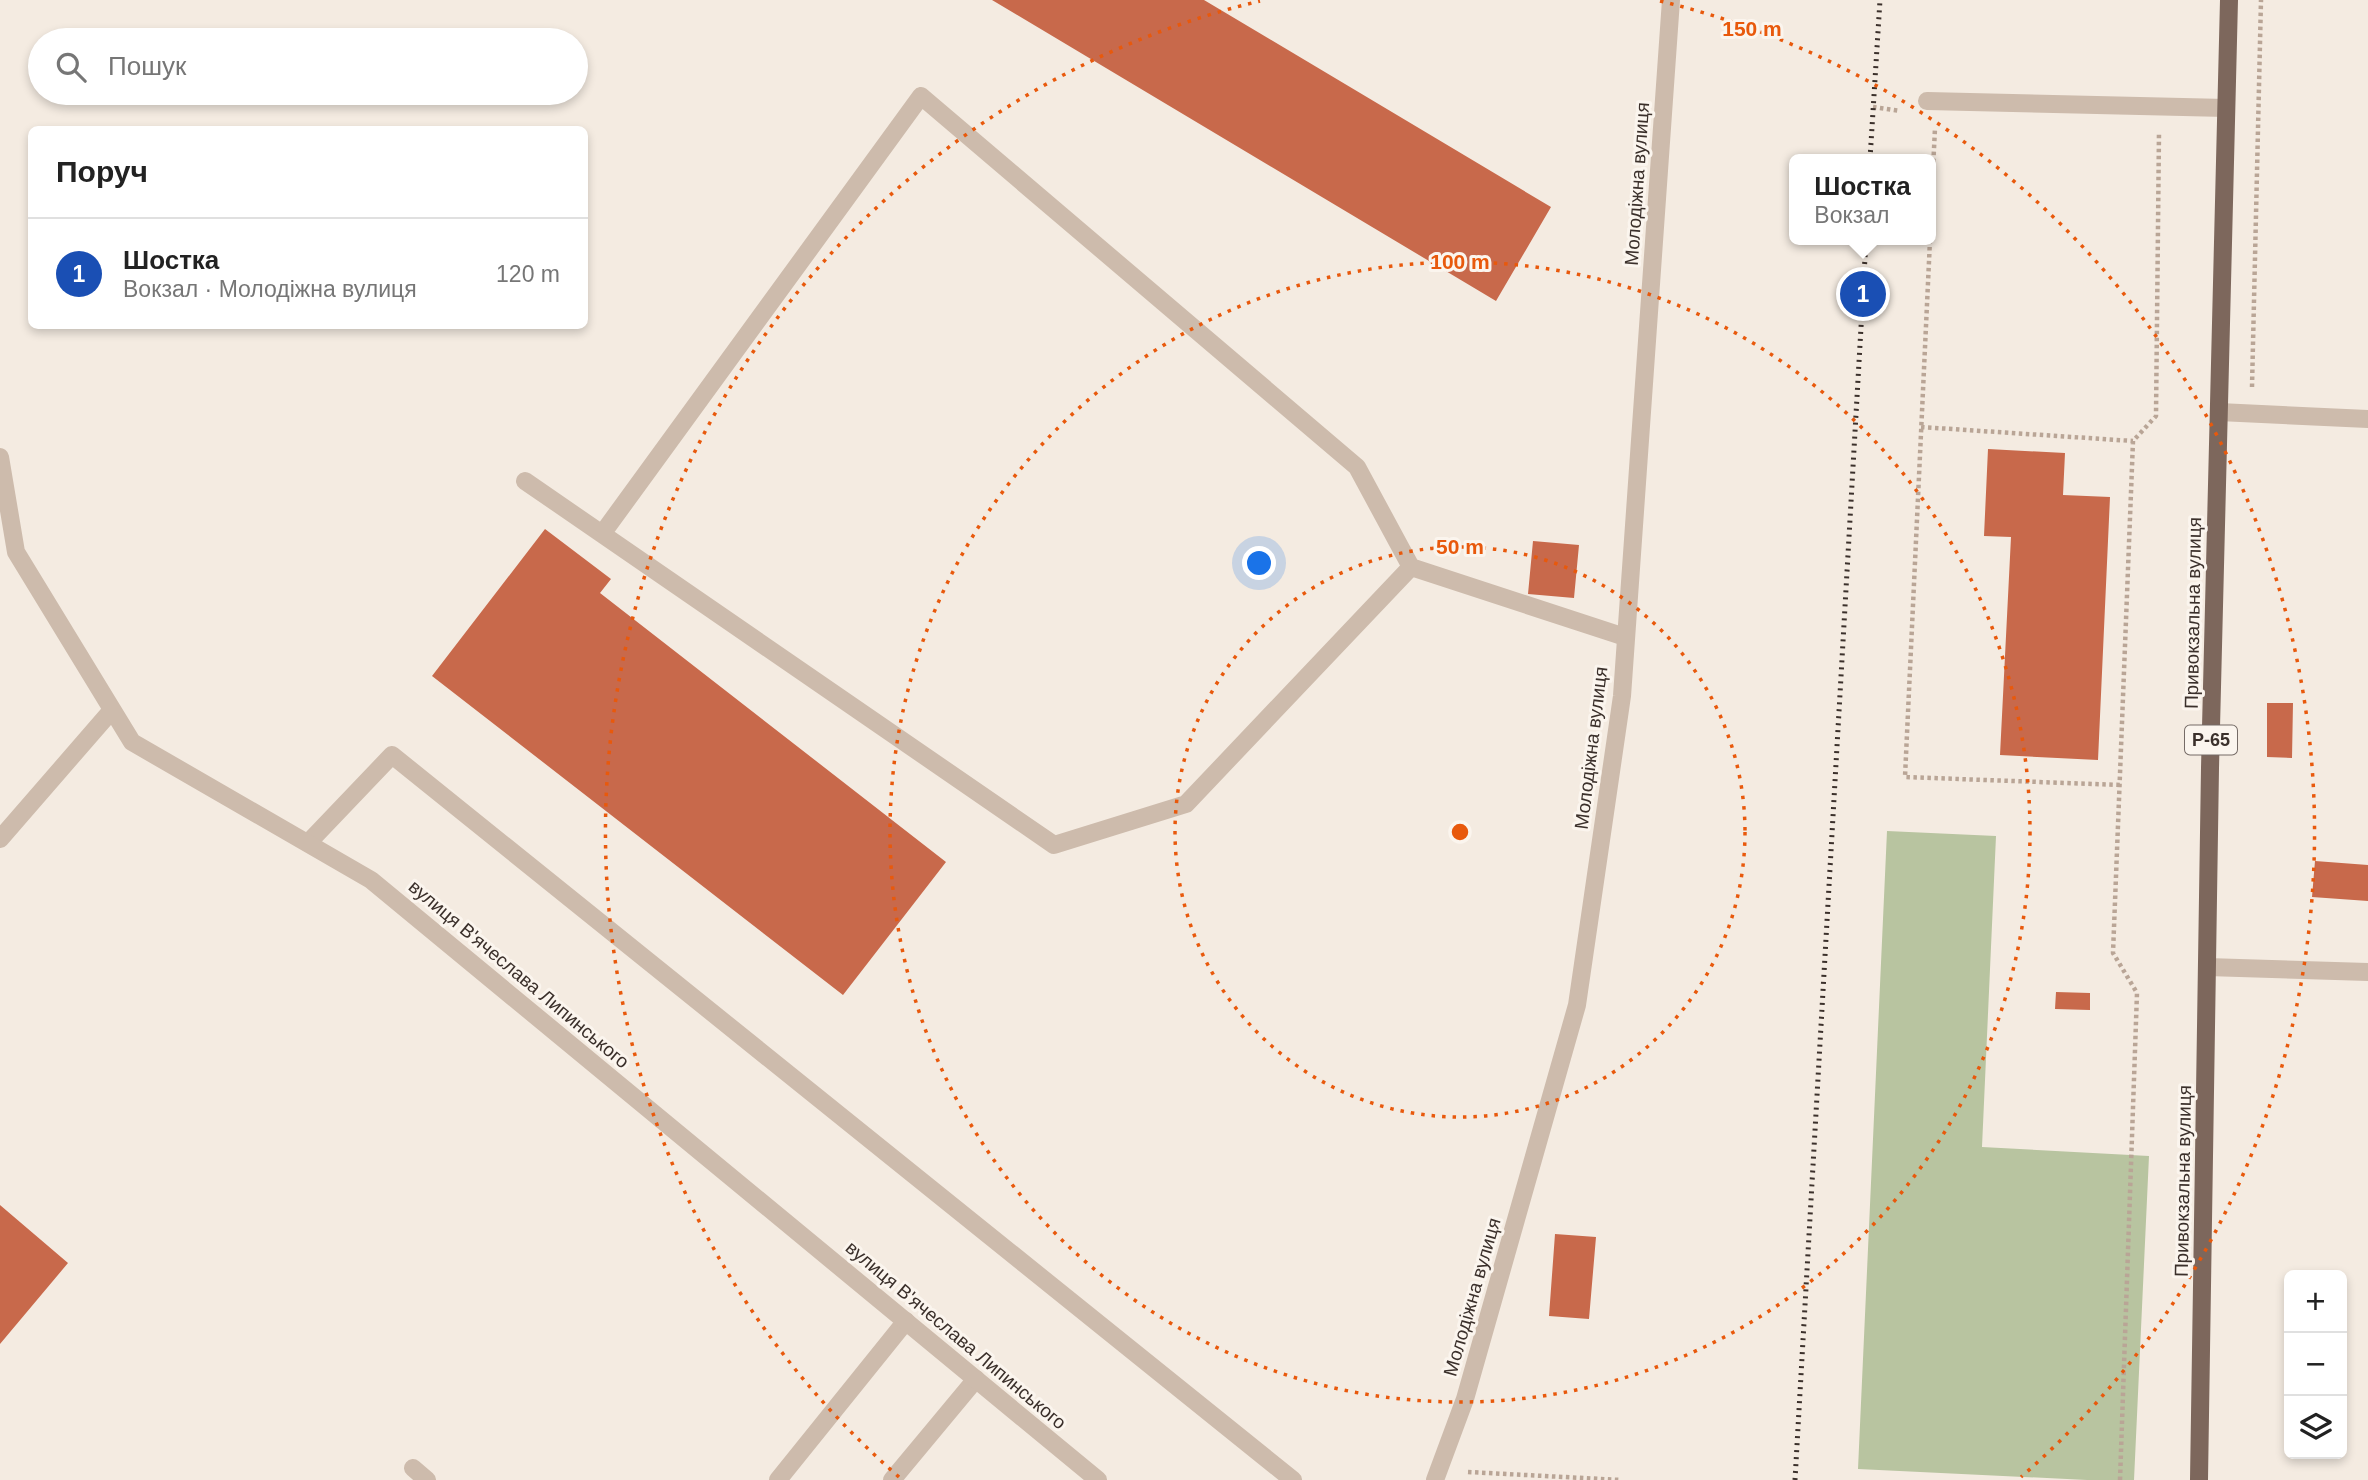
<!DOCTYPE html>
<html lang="uk">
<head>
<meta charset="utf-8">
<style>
	:root { --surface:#fff; --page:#f6f6f6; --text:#222; --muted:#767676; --line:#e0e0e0; --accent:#1f5a5e }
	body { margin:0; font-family:Helvetica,sans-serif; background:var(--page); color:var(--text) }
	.controls { position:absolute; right:21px; bottom:21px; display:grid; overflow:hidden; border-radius:10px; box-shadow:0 4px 10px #0003 }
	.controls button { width:63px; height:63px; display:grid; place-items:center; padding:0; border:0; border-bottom:2px solid var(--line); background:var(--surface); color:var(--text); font:35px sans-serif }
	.you { position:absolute; left:1260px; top:564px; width:24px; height:24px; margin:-18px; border:5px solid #fff; border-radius:50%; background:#1a73e8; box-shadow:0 0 0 10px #1a73e833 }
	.badge { display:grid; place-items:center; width:46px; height:46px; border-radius:50%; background:var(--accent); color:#fff; font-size:23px; font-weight:700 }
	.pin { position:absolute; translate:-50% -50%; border:4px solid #fff; box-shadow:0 2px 7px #0006 }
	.popup { position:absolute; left:1789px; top:154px; width:147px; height:91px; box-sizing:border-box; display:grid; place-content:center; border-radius:10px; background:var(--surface); filter:drop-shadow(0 2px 5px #0005); font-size:23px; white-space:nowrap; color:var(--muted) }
	.popup b { font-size:26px; color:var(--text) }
	.popup::after { content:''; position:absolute; left:50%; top:100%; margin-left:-14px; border:14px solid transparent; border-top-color:var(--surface) }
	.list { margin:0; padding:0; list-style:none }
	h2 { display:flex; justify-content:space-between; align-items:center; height:91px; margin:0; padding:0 28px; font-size:30px }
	h2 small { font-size:23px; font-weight:400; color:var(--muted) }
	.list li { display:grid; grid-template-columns:46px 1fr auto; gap:21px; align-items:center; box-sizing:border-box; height:112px; padding:0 28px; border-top:2px solid var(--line) }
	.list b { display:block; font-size:26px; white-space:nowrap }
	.list p { margin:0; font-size:23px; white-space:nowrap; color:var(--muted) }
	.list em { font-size:23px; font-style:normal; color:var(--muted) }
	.icon { flex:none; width:38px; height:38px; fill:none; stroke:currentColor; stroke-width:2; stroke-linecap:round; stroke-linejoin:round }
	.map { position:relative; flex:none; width:2368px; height:1480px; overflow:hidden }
	.search { position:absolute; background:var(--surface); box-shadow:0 4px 10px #0003; left:28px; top:28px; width:560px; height:77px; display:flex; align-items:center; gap:18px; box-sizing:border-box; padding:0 24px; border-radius:38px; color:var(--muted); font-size:26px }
	.panel { position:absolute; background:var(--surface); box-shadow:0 4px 10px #0003; left:28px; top:126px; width:560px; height:203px; border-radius:10px }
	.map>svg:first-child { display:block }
	.green { fill:#b8c4a0 }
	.building { fill:#c8694b }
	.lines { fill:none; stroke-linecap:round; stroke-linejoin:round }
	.path { stroke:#b9a596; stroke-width:4.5; stroke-dasharray:3.5 3.5; stroke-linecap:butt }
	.lane { stroke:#cdbbac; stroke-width:18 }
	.street { stroke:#cdbbac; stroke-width:18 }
	.primary { stroke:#7d675c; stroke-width:18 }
	.rail { stroke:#3b302b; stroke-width:5; stroke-dasharray:2 5; stroke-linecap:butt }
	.ring { fill:none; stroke:#e8590c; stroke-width:3.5; stroke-dasharray:3.5 7 }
	.labels { text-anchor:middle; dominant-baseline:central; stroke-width:6; stroke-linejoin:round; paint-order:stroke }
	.shield { fill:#fbf5ee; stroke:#756b66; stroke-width:2 }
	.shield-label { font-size:18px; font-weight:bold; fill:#3b302b }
	.street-label { font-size:19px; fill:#3b302b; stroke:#fbf5ee }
	.centre { fill:#e8590c; stroke:#fbf5ee; stroke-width:3.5 }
	.ring-label { font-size:21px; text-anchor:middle; font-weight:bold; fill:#e8590c; stroke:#fbf5ee; stroke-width:6; stroke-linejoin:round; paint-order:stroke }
</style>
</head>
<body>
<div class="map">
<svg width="2368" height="1480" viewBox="0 0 2368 1480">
	<rect width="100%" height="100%" fill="#f4ebe1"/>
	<path class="green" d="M1887 831 1996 836 1982 1147 2149 1156 2134 1480H2087L1858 1469Z"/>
	<path class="building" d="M992 0H1204L1551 207 1496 301Z
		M1988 449 2065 453 2063 495 2110 497 2098 760 2000 755 2011 537 1984 536Z
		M545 529 611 579 600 593 946 862 843 995 432 676Z
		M1533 541 1579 545 1574 598 1528 594Z
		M2267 703H2293L2292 758 2267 757Z
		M2315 861 2368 865V901L2312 897Z
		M2056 992 2090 993V1010L2055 1009Z
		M0 1205 68 1263 0 1344Z
		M1555 1234 1596 1237 1589 1319 1549 1316Z"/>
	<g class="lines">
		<path class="path" d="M1873 107 1900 111
			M1931 211 1935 128
			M1930 240 1905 777 2120 785
			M2252 387 2261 0
			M1921 427 2133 441
			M1468 1472 1621 1480
			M2120 1480 2137 993 2113 953 2133 441 2156 416 2159 132"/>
		<path class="lane" d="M1927 101 2226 108
			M2219 412 2368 419
			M525 481 1054 845 1186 804 1411 567 1625 637
			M602 534 921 96 1357 467 1411 567
			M308 843 392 755 1293 1480
			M2207 967 2368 972
			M413 1468 427 1480
			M778 1480 906 1321
			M892 1480 976 1379"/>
		<path class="street" d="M0 457 16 552 132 742 371 880 1098 1480
			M0 839 112 710
			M1435 1480 1465 1399 1577 1005 1622 696 1671 0"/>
		<path class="primary" d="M2199 1480 2210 768 2229 0"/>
		<path class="rail" d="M1870 159 1880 0
			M1795 1480 1866 240"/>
	</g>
	<g class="ring">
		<circle cx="1460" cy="832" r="285"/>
		<circle cx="1460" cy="832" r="570"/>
		<path d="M899 1477A855 855 0 0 1 1260 1M1660 1A855 855 0 0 1 2021 1477"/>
	</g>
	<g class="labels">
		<rect class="shield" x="2185" y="725.5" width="52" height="29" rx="5"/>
		<g class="shield-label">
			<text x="2211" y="740">Р-65</text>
		</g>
		<g class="street-label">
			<text transform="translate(1637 184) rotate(-86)">Молодіжна вулиця</text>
			<text transform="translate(2193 613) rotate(-89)">Привокзальна вулиця</text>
			<text transform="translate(1591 748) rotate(-83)">Молодіжна вулиця</text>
			<text transform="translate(519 974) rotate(40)">вулиця В'ячеслава Липинського</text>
			<text transform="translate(2183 1181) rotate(-89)">Привокзальна вулиця</text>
			<text transform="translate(1472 1297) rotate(-74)">Молодіжна вулиця</text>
			<text transform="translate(956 1335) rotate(40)">вулиця В'ячеслава Липинського</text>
		</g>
	</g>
	<circle cx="1460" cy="832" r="10" class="centre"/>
	<g class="ring-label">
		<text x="1752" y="36">150 m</text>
		<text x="1460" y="269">100 m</text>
		<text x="1460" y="554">50 m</text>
	</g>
</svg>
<div class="controls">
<button>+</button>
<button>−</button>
<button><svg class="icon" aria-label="layers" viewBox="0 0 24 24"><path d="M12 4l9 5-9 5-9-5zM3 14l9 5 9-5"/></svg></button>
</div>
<div class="you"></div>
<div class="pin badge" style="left:1863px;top:294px;background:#1a4fb4">1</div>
<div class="popup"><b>Шостка</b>Вокзал</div>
<div class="search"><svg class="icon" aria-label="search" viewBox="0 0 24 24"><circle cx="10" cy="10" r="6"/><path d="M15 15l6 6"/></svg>Пошук</div>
<section class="panel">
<h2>Поруч<small></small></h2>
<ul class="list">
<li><span class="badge" style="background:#1a4fb4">1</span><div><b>Шостка</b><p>Вокзал · Молодіжна вулиця</p></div><em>120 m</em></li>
</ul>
</section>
</div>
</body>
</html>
